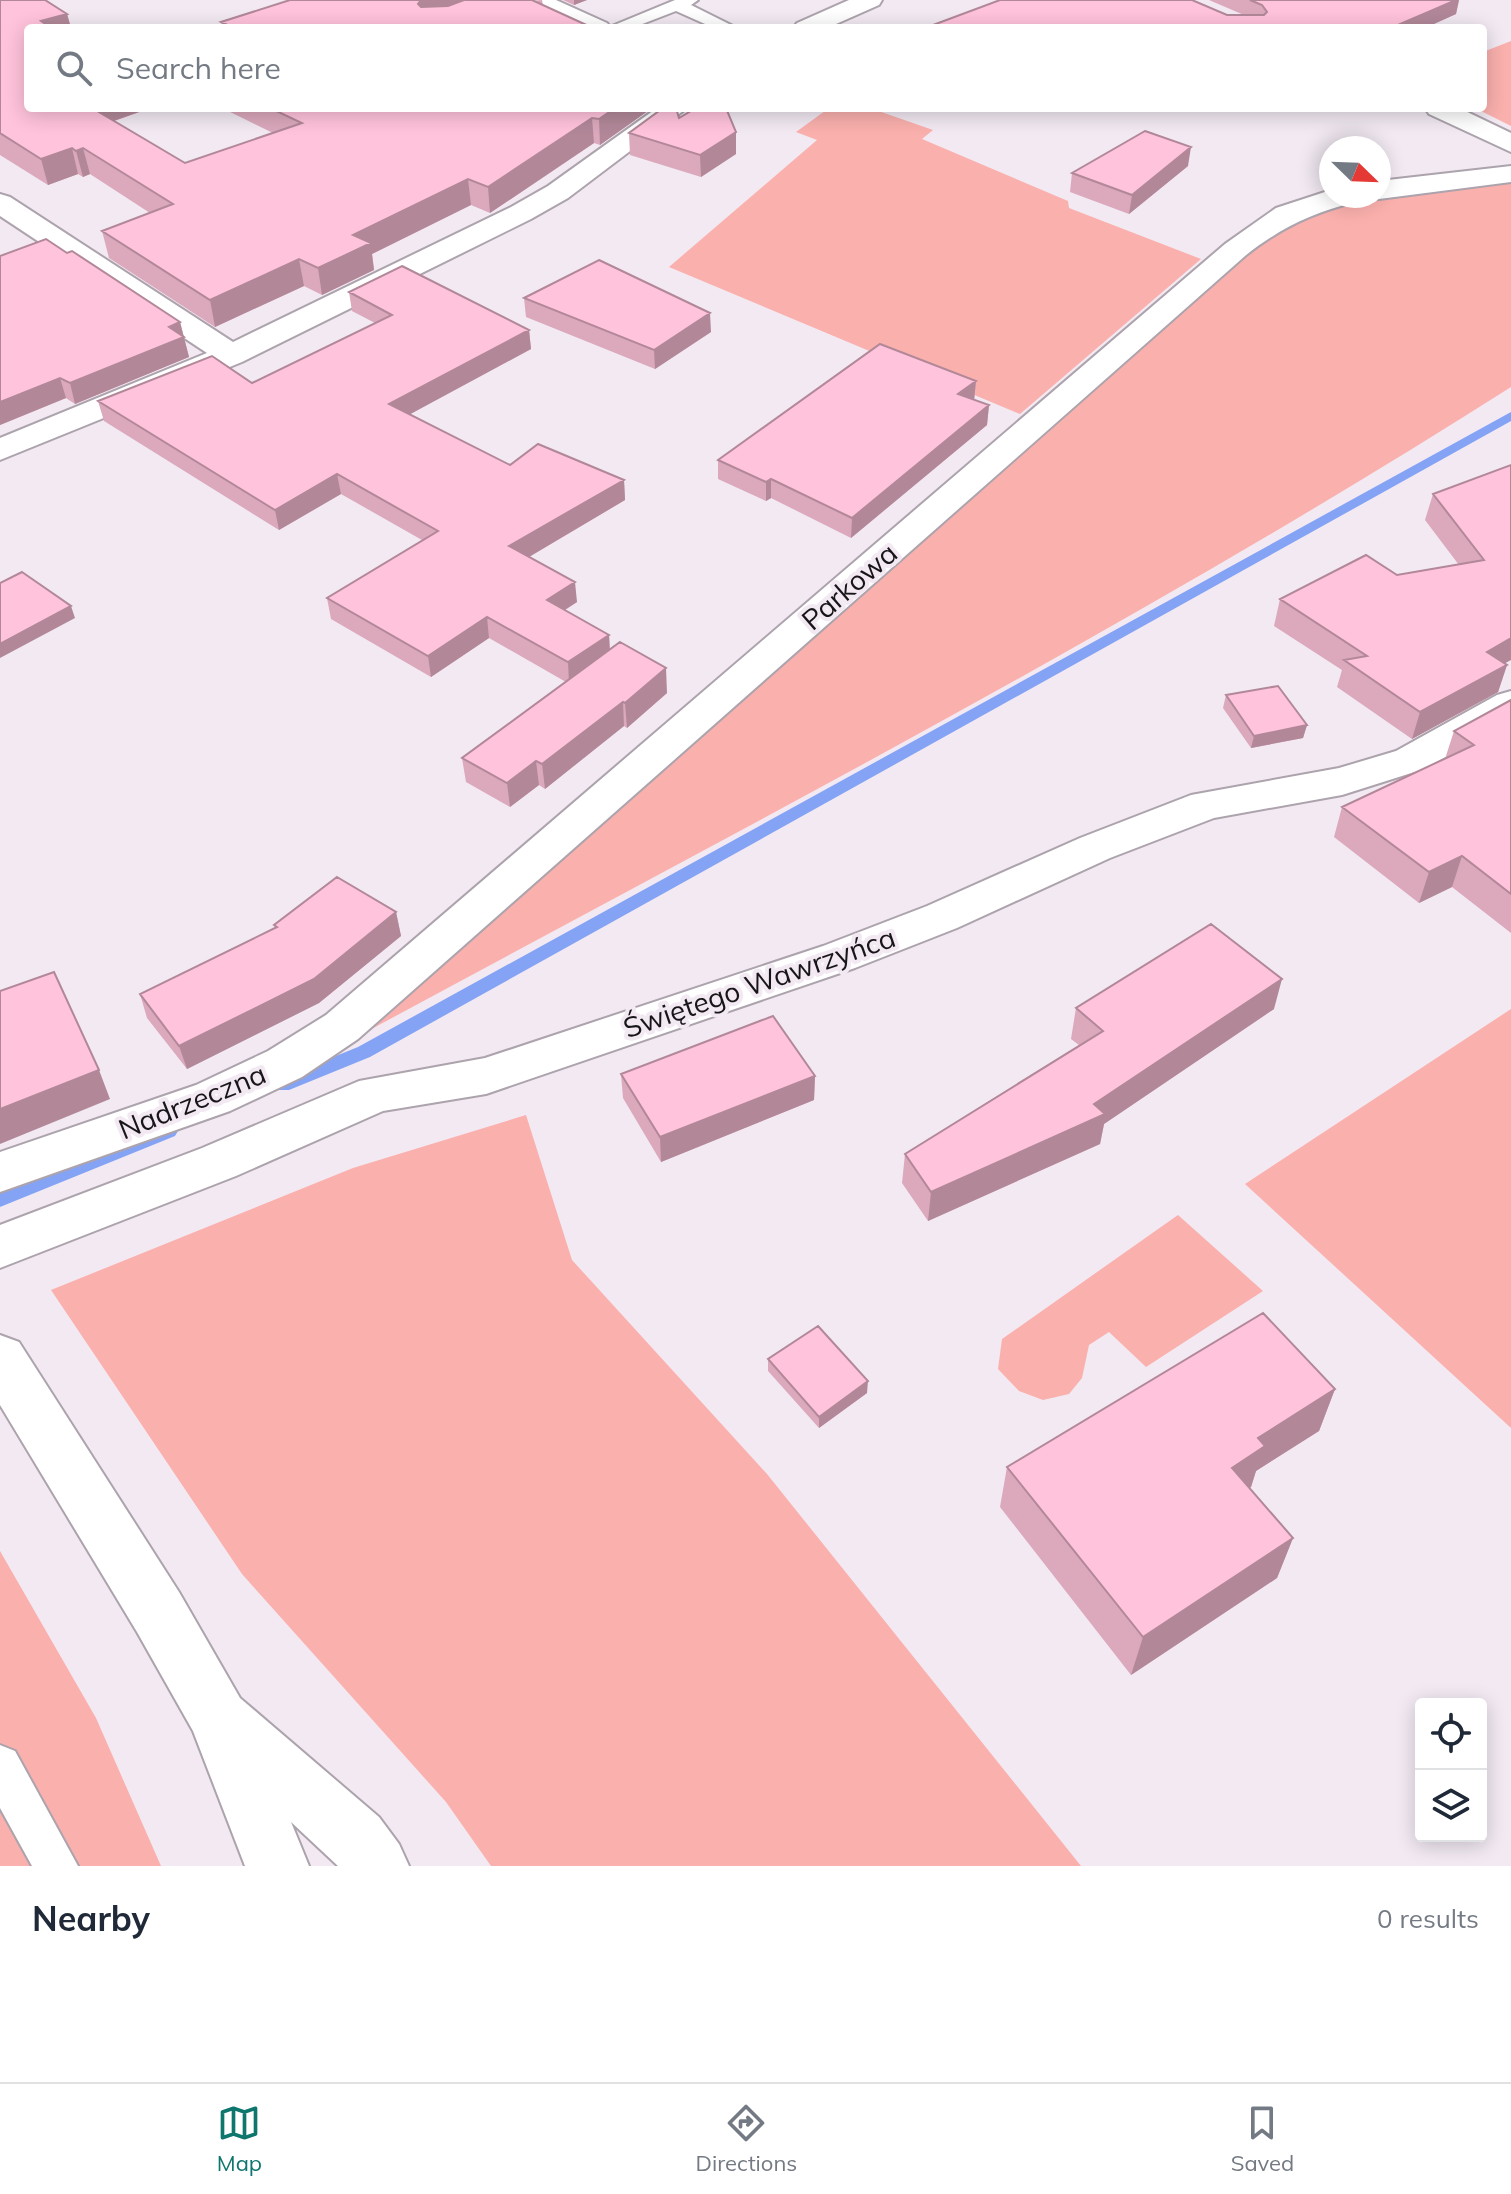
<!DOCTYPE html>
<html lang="en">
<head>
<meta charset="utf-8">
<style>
	:root { --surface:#fff; --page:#f6f6f7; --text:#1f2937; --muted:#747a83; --line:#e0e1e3; --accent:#0f766e }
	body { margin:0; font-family:Mulish,sans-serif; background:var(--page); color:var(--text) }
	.controls { position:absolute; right:24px; bottom:24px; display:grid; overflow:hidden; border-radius:8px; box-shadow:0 4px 20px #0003 }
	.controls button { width:72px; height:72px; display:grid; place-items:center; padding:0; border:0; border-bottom:2px solid var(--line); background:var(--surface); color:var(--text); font:40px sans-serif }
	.compass { position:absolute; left:1319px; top:136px; width:72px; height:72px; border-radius:50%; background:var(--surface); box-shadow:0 4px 20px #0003; rotate:113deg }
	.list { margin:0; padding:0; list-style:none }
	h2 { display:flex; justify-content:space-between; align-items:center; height:104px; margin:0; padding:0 32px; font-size:34px }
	h2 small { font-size:26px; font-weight:400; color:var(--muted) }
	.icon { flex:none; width:44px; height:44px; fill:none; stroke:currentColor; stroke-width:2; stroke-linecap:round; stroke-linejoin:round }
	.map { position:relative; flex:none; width:1511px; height:1866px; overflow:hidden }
	.search { position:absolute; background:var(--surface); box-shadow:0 4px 20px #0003; left:24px; right:24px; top:24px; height:88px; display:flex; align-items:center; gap:20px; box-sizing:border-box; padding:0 28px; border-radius:8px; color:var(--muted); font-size:30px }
	.sheet { height:216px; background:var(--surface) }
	nav { display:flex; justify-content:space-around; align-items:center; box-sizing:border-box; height:112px; border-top:2px solid var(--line); background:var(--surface); font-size:22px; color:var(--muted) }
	nav a { display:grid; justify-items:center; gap:4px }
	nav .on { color:var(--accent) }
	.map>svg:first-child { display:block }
	.green { fill:#fab0ad }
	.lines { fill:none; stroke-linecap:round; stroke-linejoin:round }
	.stream { fill:#84a3f4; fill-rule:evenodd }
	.service-casing { stroke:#aca3ac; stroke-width:4 }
	.minor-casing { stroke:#aca3ac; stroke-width:4 }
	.secondary-casing { stroke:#aca3ac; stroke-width:4 }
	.service { fill:#fff; fill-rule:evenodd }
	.minor { fill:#fff; fill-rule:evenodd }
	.secondary { fill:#fff; fill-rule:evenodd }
	.wall { fill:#dba8bc }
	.shaded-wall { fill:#b28899 }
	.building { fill:#ffc3db; stroke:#b28899; stroke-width:2 }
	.labels { text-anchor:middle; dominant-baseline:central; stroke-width:8; stroke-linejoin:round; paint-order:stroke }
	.street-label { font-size:28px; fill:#181518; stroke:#f2e9f2 }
</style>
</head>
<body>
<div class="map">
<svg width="1511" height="1866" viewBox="0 0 1511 1866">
	<rect width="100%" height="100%" fill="#f2e9f2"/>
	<path class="green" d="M1511 41V126L1475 108H1483V52Z
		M829 108H870L933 130 922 139 1068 201 1069 208 1201 259 1020 414 669 267 817 140 796 132Z
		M1511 182V387C1137 625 743 828 353 1039L1275 228 1338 203Z
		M1511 1009V1428L1245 1184Z
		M526 1115 572 1260 767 1474 1081 1866H491L446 1802 242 1574 51 1290 353 1168Z
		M1178 1215 1263 1291 1146 1367 1109 1332 1089 1345 1082 1378 1069 1394 1043 1400 1019 1391 998 1369 1002 1339Z
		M0 1551 96 1718 161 1866H0Z"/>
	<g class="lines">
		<path class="stream" d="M1511 412V421L370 1057 289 1090H277L274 1085 277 1080 358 1047Z
			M169 1124 175 1126 178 1131 175 1136 0 1207V1192Z"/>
		<g class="service-casing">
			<path id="service" d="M698 0 691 5 737 28H714L676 11 632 28H607L675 0Z
				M0 1745 15 1751 78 1866H32L0 1808Z"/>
		</g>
		<g class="minor-casing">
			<path id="minor" d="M524 0H556L607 23 611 28H577L527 5Z
				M849 0H882L879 5 827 28H793L797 23Z
				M657 108H687L568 198 531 219 242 362 0 460V438L207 353 0 216V194L10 197 233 342 511 207 548 186Z
				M1425 108H1459L1511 133V152L1429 114Z
				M1511 166V182L1379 199 1369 196H1379V181Z
				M1331 190V196H1359L1355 202C1312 213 1280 228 1245 256L358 1039 302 1077 230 1111 0 1192V1152L196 1085 268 1051 326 1015 1225 244 1276 208Z
				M1511 691V721L1424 769 1342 795 1214 818 1110 858 957 928 855 968 486 1094 383 1111 236 1176 0 1268V1225L202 1148 359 1081 485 1058 823 946 927 906 1080 838 1191 795 1339 768 1396 751 1497 695Z"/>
		</g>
		<g class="secondary-casing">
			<path id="secondary" d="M0 1335 19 1342 179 1592 240 1698 379 1817 399 1844 409 1866H338L291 1822 309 1866H245L193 1731 137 1632 0 1405Z"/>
		</g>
		<use href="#service" class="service"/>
		<use href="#minor" class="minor"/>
		<use href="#secondary" class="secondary"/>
	</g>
	<path class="wall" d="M0 0 67 14 71 28H28L142 111 114 121 185 163 273 133 222 108H652L600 145 594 143 490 213 471 205 372 254 374 270 322 295 304 286 215 327 109 258 102 231 150 213 90 174 83 177 78 174 48 185 0 155Z
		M542 0 543 5 593 28H222L221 22Z
		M563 0H587L574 5Z
		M1000 0H1192L1227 15H1244L1209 0H1459L1456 14 1425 28H925Z
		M679 118 736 132V154L701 177 630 155 629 133Z
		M1188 166 1129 214 1070 192 1072 173Z
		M67 253 180 322 189 357 75 404 66 398 0 425V256Z
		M349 292 529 330 531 349 410 414 510 465 624 480 625 500 529 557 577 602 565 610 609 635 610 650 667 693 627 728 624 726 545 789 539 785 510 807 466 782 462 758 566 682 489 638 431 677 331 619 327 598 422 540 341 494 279 530 104 421 98 401 252 383 375 323 352 311Z
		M524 298 711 332 655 369 526 317Z
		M976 381 974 400 989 405 987 425 851 538 771 498 766 501 718 479V460Z
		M1511 465 1505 664 1507 665 1498 692 1412 739 1337 687 1342 670 1274 626 1280 599 1397 575 1459 565 1425 520 1433 494Z
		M1226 695 1307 725 1303 738 1251 748 1223 708Z
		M1511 700V933L1452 887 1419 903 1334 837 1342 807 1445 759 1454 731Z
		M396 912 401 936 319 1003 187 1069 147 1018 140 994 275 928 274 925Z
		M1076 1008 1274 1009 1104 1124 1100 1144 928 1221 902 1183 905 1154 1079 1045 1071 1039Z
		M621 1074 815 1076 814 1100 661 1162 623 1098Z
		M768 1359 867 1393 819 1428 768 1371Z
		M1335 1389 1319 1431 1256 1471 1251 1487 1249 1488 1293 1538 1277 1578 1131 1675 1000 1507 1007 1467Z"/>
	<path class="shaded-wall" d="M421 0H487L425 22 418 4Z
		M574 0H587L574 5Z
		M1456 0H1459L1456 14 1425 28H1391Z
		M67 14 71 28H43L41 21Z
		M86 108H141L142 111 91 129Z
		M615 108H652L600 145 599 119Z
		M592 118 594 143 490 213 488 187Z
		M736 132V154L701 177 700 155Z
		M1191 147 1188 166 1129 214 1132 195Z
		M72 148 78 174 48 185 41 159Z
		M83 148 90 174 83 177 76 151Z
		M468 179 471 205 372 254 374 270 322 295 318 268 353 235Z
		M299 259 304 286 215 327 210 300Z
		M710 313 711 332 655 369 654 350Z
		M180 322 189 357 75 404 70 383Z
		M529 330 531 349 392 424 389 404Z
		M60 378 66 398 0 425V402Z
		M976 381 974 401 958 394Z
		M989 405 987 425 851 538 852 518Z
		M337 474 341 494 279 530 275 510Z
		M771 479V498L766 501V482Z
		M624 480 625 500 512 567 509 546Z
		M575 582 577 602 549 620 547 600Z
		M71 606 75 618 0 658V644Z
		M487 617 489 638 431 677 428 656Z
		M609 635 610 655 569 683 568 662Z
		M1511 638V660L1478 678 1487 652Z
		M1507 665 1498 692 1412 739 1420 712Z
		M666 668 667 693 627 728 625 703Z
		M623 702 624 726 545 789 542 764Z
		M1307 725 1303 738 1251 748 1254 736Z
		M536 761 539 785 510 807 507 783Z
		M1462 856 1452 887 1419 903 1429 872Z
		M396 912 401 936 319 1003 187 1069 179 1046Z
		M1282 979 1274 1009 1104 1124 1100 1144 928 1221 931 1192 1094 1104Z
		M99 1070 110 1099 0 1144V1109Z
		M815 1076 814 1100 661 1162 660 1137Z
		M868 1381 867 1393 819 1428V1417Z
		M1335 1389 1319 1431 1256 1471 1251 1487 1218 1508 1232 1468 1258 1438Z
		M1293 1538 1277 1578 1131 1675 1143 1637Z"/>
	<path class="building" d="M0 0H45L67 14 41 21 51 28H28V108H92L185 163 302 123 270 108H615L599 119 592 118 488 187 468 179 353 235 371 243 318 268 299 259 210 300 102 231 173 204 83 148 76 151 72 148 41 159 0 133Z
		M290 0H421L418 4 421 7 448 6 464 0H532L593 28H234L221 22Z
		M1000 0H1192L1227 15H1264L1267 12 1262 5 1250 0H1456L1391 28H925Z
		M663 108H676L679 118 696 108H726L736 132 700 155 629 133Z
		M1145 131 1191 147 1132 195 1072 173Z
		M46 239 67 253 72 251 180 322 169 327 184 337 70 383 60 378 0 402V256Z
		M599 260 710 313 654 350 524 298Z
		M402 266 529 330 389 404 510 465 538 444 624 480 509 546 575 582 547 600 609 635 568 662 487 617 428 656 327 598 438 531 337 474 275 510 98 401 212 356 252 383 392 315 349 292Z
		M880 344 976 381 958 394 989 405 852 518 771 479 766 482 718 460Z
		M1511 465V638L1487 652 1507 665 1420 712 1344 660 1367 656 1280 599 1366 555 1397 575 1484 560 1433 494Z
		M22 572 71 606 0 644V583Z
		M620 642 666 668 625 703 623 702 542 764 536 761 507 783 462 758Z
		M1278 686 1307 725 1254 736 1226 695Z
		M1511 700V894L1462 856 1429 872 1342 807 1474 745 1454 731Z
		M337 877 396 912 314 979 179 1046 140 994 277 927 274 925Z
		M1211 924 1282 979 1094 1104 1105 1114 931 1192 905 1154 1103 1031 1076 1008Z
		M54 972 99 1070 0 1109V991Z
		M773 1016 815 1076 660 1137 621 1074Z
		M1263 1313 1335 1389 1258 1438 1265 1446 1232 1468 1293 1538 1143 1637 1007 1467Z
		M818 1326 868 1381 819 1417 768 1359Z"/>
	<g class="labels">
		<g class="street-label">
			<text transform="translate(849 586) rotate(-41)">Parkowa</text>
			<text transform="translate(759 982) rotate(-19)">Świętego Wawrzyńca</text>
			<text transform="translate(192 1101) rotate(-22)">Nadrzeczna</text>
		</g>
	</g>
</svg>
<div class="controls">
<button><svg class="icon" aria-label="locate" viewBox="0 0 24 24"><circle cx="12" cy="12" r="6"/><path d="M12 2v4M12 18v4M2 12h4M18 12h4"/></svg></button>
<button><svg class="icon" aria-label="layers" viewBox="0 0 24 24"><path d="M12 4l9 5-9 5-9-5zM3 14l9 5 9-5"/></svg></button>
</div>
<svg class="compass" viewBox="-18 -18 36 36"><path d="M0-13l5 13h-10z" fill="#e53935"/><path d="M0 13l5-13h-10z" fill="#747a83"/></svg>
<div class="search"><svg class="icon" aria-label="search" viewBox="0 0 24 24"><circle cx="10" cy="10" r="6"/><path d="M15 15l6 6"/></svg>Search here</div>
</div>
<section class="sheet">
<h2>Nearby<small>0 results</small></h2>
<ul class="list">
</ul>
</section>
<nav>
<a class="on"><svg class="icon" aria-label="map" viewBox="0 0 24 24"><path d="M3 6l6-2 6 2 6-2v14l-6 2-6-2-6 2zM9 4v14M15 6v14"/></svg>Map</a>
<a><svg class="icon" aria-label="directions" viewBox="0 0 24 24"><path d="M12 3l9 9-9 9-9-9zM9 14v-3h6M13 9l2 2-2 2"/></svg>Directions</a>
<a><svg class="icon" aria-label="saved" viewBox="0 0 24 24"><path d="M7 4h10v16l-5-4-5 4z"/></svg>Saved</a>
</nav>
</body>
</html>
